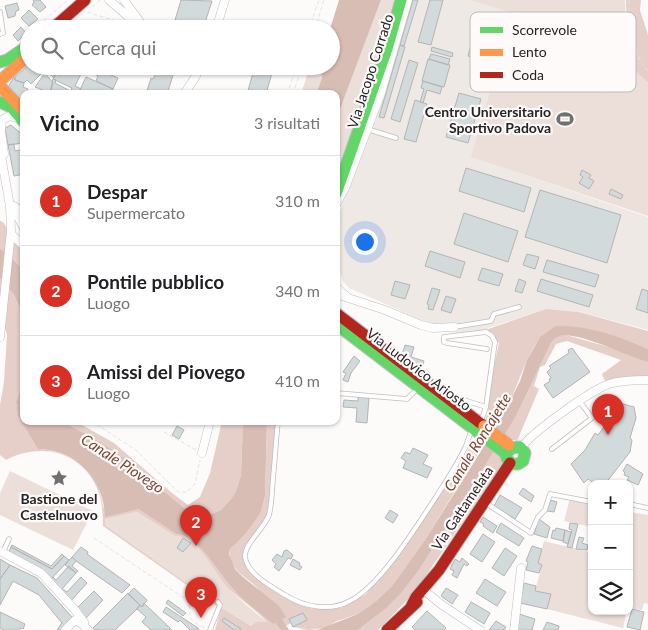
<!DOCTYPE html>
<html lang="it">
<head>
<meta charset="utf-8">
<style>
	:root { --surface:#fff; --page:#f6f6f6; --text:#202124; --muted:#757577; --line:#e0e0e0; --accent:#d93025 }
	body { margin:0; font-family:Lato,sans-serif; background:var(--page); color:var(--text) }
	.controls { position:absolute; right:15px; bottom:15px; display:grid; overflow:hidden; border-radius:10px; box-shadow:0 1px 4px #0004 }
	.controls button { width:45px; height:45px; display:grid; place-items:center; padding:0; border:0; border-bottom:1px solid var(--line); background:var(--surface); color:var(--text); font:25px sans-serif }
	.you { position:absolute; left:364px; top:241px; width:18px; height:18px; margin:-12px; border:4px solid #fff; border-radius:50%; background:#1a73e8; box-shadow:0 0 0 8px #1a73e833 }
	.badge { display:grid; place-items:center; width:32px; height:32px; border-radius:50%; background:var(--accent); color:#fff; font-size:16px; font-weight:700 }
	.pin { position:absolute; translate:-50% -41px; filter:drop-shadow(0 1px 2px #0008) }
	.pin::after { content:''; position:absolute; top:26px; width:18px; height:15px; background:inherit; clip-path:polygon(0 0,100% 0,50% 100%) }
	.list { margin:0; padding:0; list-style:none }
	h2 { display:flex; justify-content:space-between; align-items:center; height:65px; margin:0; padding:0 20px; font-size:21px }
	h2 small { font-size:16px; font-weight:400; color:var(--muted) }
	.list li { display:grid; grid-template-columns:32px 1fr auto; gap:15px; align-items:center; box-sizing:border-box; height:90px; padding:0 20px; border-top:1px solid var(--line) }
	.list b { display:block; font-size:19px; white-space:nowrap }
	.list p { margin:0; font-size:16px; white-space:nowrap; color:var(--muted) }
	.list em { font-size:16px; font-style:normal; color:var(--muted) }
	.icon { flex:none; width:28px; height:28px; fill:none; stroke:currentColor; stroke-width:2; stroke-linecap:round; stroke-linejoin:round }
	.map { position:relative; flex:none; width:648px; height:630px; overflow:hidden }
	.search { position:absolute; background:var(--surface); box-shadow:0 1px 4px #0004; left:20px; top:20px; width:320px; height:55px; display:flex; align-items:center; gap:12px; box-sizing:border-box; padding:0 18px; border-radius:28px; color:var(--muted); font-size:19px }
	.panel { position:absolute; background:var(--surface); box-shadow:0 1px 4px #0004; left:20px; top:90px; width:320px; height:335px; border-radius:10px }
	.map>svg:first-child { display:block }
	.built { fill:#efe9e6 }
	.green { fill:#ecded9 }
	.forest { fill:#e5cfc8; fill-rule:evenodd }
	.water { fill:#d8bdb4 }
	.lines { fill:none; stroke-linecap:round; stroke-linejoin:round }
	.canal { stroke:#d8bdb4; stroke-width:7 }
	.building { fill:#d2dadb; stroke:#b4b4b4 }
	.lane-casing { stroke:#c0bebe; stroke-width:5.5 }
	.street-casing { stroke:#c0bebe; stroke-width:9 }
	.fast-casing { stroke:#c0bebe; stroke-width:13 }
	.slow-casing { stroke:#c0bebe; stroke-width:13 }
	.jam-casing { stroke:#c0bebe; stroke-width:13 }
	.path { stroke:#e4e3e3; stroke-width:1; stroke-dasharray:4 2.5; stroke-linecap:butt }
	.lane { stroke:#fffefe; stroke-width:4 }
	.street { stroke:#fffefe; stroke-width:8 }
	.fast { stroke:#63d668; stroke-width:11 }
	.slow { stroke:#ff974d; stroke-width:11 }
	.jam { stroke:#b3261e; stroke-width:11 }
	.fast-bridge-casing { stroke:#c0bebe; stroke-width:13; stroke-linecap:butt }
	.slow-bridge-casing { stroke:#c0bebe; stroke-width:13; stroke-linecap:butt }
	.fast-bridge { stroke:#63d668; stroke-width:11 }
	.slow-bridge { stroke:#ff974d; stroke-width:11 }
	.labels { text-anchor:middle; dominant-baseline:central; stroke-width:4.5; stroke-linejoin:round; paint-order:stroke }
	.street-label { font-size:14px; fill:#262525; stroke:#fdfaf9 }
	.poi-label { font-size:14px; font-weight:bold; fill:#262525; stroke:#fdfaf9; text-anchor:end }
	.water-label { font-size:15px; font-style:italic; fill:#7c4636; stroke:#fdfaf9 }
	.key { fill:#fdfaf9; stroke:#bcbab9; stroke-width:1 }
	.key-label { font-size:14px; fill:#262525 }
</style>
</head>
<body>
<div class="map">
<svg width="648" height="630" viewBox="0 0 648 630">
	<rect width="100%" height="100%" fill="#fcfbfa"/>
	<path class="built" d="M412 0H469L513 12 472 157 648 217V330L580 312 546 309 488 328 487 335H462L455 333 454 324 437 325 426 322 349 288 343 281 339 268 336 265V223L365 140 382 99Z"/>
	<path class="green" d="M381 0H395L384 44 336 184V120Z
		M469 0H625L627 47 635 71 648 81V216L471 157 513 13Z
		M310 66H320L322 78 316 94H301Z
		M10 471 93 511 73 550 0 515V493Z
		M570 498 592 503V527L564 521Z
		M137 512 175 536C198 537 215 571 227 586 238 600 255 611 268 623L256 622 251 626 222 608 105 525V519Z
		M629 512 648 515V604L644 603 642 610 629 608Z
		M544 541 589 552 592 541V611H627L623 628 547 609 551 594 535 591 542 565 538 563Z"/>
	<path class="forest" d="M626 0H641L640 10 648 35V82L635 71 627 47Z
		M0 221 3 222 24 255V272L20 266 0 248Z
		M0 278 14 295 24 317V379L16 402 18 415 38 449C59 450 84 460 95 479 100 488 101 499 104 509H138L176 534C201 535 219 575 234 590 246 602 260 613 273 624 269 614 266 600 260 591 250 578 226 570 230 549L261 512 265 496 267 421H279L273 507 263 529 251 544 246 556 252 570 284 595 312 609 341 608 366 594 412 538 479 433 486 418 489 406 488 394 499 343 493 336 487 335 488 329 546 309 579 312 648 331V349C616 335 589 330 555 326 550 330 543 334 539 339 525 359 519 383 508 405L425 540 392 586 376 601 358 614 337 621 325 628 309 630 293 627 291 623 279 630H215L220 612 218 607 103 526C103 513 102 499 97 488 81 451 40 442 6 460L0 455V405L4 382 7 335 0 314ZM137 512 175 536C199 536 215 574 229 589 241 600 256 610 267 622H256L251 626 222 608 105 525V519Z
		M566 335 623 351 648 362V377C633 377 619 376 605 381L602 374 621 360 567 341 556 344 545 365 540 367 534 386 539 389 517 441 513 440 501 456 503 463 414 593 378 630H358C384 610 398 596 419 570L519 410 551 343 558 336Z
		M62 421H75L114 443 172 493 188 505 200 497 210 473 222 421H243L241 475 236 491 231 499 221 510 211 514 200 516 188 511 116 452Z"/>
	<path class="water" d="M339 0H381L336 120V94H316L322 78 320 66H331V29H330Z
		M0 248 20 266 24 272V317L14 295 0 278Z
		M555 326C587 325 619 336 648 349V362C629 357 577 331 560 336 556 337 554 340 551 343L519 410 511 424 419 570 400 594 386 608 358 630H317L358 614 376 601 392 586 425 540 479 454 508 405 520 381 527 360 540 337Z
		M24 379V421H62L96 440 116 452 188 511 200 516 211 514 221 510 231 499 236 491 241 475 243 421H267L265 496 261 512 246 533 230 549 229 554 235 569 243 577 279 606 286 617 273 624C260 613 246 603 234 590 219 575 200 535 176 534L138 509 105 517C104 479 77 450 38 449L18 416 16 402Z"/>
	<g class="lines">
		<path class="canal" d="M274 614 285 630"/>
	</g>
	<path class="building" d="M40 0 46 7 40 12 32 5 34 2 33 0Z
		M181 0 212 1 203 29H179L173 27Z
		M413 0H418L404 46 400 45Z
		M430 0H443L431 45 418 42Z
		M17 3 19 10 16 11 15 16 8 18 5 6Z
		M29 10 38 19 29 26 21 18Z
		M94 21 109 25 120 29H91Z
		M21 27 26 33 18 41 13 35Z
		M475 30 501 37 494 63 468 56Z
		M400 45 405 47 384 118 379 117Z
		M432 47 453 53 452 57 431 51Z
		M431 54 450 59 448 65 429 59Z
		M428 59 450 65 444 87 422 81Z
		M409 60 418 63 400 122 391 119Z
		M29 65V66H42L38 70 41 74 31 84 27 80 24 83 15 80V77Z
		M44 66H56L51 73 55 76 54 78 43 68Z
		M79 66H90L118 78 113 89 96 81 98 76Z
		M126 66H176L168 91 165 90 164 94H155L147 91 151 78 153 79 155 75Z
		M255 66H274L266 94H247Z
		M65 68 81 74 75 86 81 89 78 94 71 90 72 88 53 79 56 74 60 75 62 74Z
		M45 73 53 83 50 93 35 87Z
		M14 77 15 80 24 83 23 87 28 89 27 91 33 94H24V103L8 87Z
		M86 77 113 89 111 94H78Z
		M53 79 56 80 55 83 76 94 50 93Z
		M423 81 442 87 440 94 427 90 423 103 420 102 424 89 421 88Z
		M459 93 481 99 468 143 446 137Z
		M415 100 427 104 416 142 404 139Z
		M11 125 24 136V143L8 145 5 128Z
		M14 144 15 151 24 149V174L14 176 8 145Z
		M466 168 531 188 524 212 459 191Z
		M582 170 591 175 589 178 594 181 589 189 579 183 583 177 580 175Z
		M611 189 623 195 621 199 609 194Z
		M540 190 621 215 607 263 525 237Z
		M464 213 518 231 508 262 454 244Z
		M430 251 465 262 460 278 425 266Z
		M527 254 539 257 535 269 523 265Z
		M547 260 599 275 595 287 543 272Z
		M482 268 503 274 499 286 478 280Z
		M519 279 526 282 522 293 515 291Z
		M541 279 593 295 589 307 537 291Z
		M395 281 410 285 405 299 391 295Z
		M432 288 440 290 433 310 428 309 429 305 427 304Z
		M642 289 648 291V313L636 309Z
		M446 296 456 299 451 313 441 310Z
		M405 345 414 347 411 357 424 361 421 371 415 368 416 365 405 359 406 356 402 355Z
		M572 348 590 372 553 398 544 385 550 381 549 379 551 378 547 372 551 368 549 366 569 353 568 350Z
		M354 356 360 361 351 373 348 382 343 380 346 373 343 372Z
		M358 397 369 398 367 423 356 422 357 408 343 407 344 400 358 401Z
		M612 401 634 407 636 418 630 438 632 440 630 452 605 484H595L588 479 584 483 571 464 585 450 595 433 598 435 604 427 609 429 612 421 606 419Z
		M177 426 184 430 179 439 172 435Z
		M413 448 428 455 423 464 432 468 427 478 403 468 406 461 401 458 405 452 410 454Z
		M627 464 643 474 638 485 627 480 629 477 624 475 625 472 623 471Z
		M523 488 534 496 531 502 519 494Z
		M500 495 522 508 515 519 494 506Z
		M550 500 557 502 554 512 547 511Z
		M390 510 398 515 393 523 385 518Z
		M483 517 497 526 493 533 483 526 484 524 480 522Z
		M539 519 550 527 547 538 534 534Z
		M501 523 524 538 519 546 496 532Z
		M570 523 578 524 572 548 567 547 572 530 569 529Z
		M556 528 565 530 563 541 551 538 553 530 555 531Z
		M565 530 571 532 568 544 563 542Z
		M483 534 495 542 482 562 470 554Z
		M579 537 584 538 582 543 588 545 587 550 576 549Z
		M183 538 191 543 183 552 177 548Z
		M12 545 51 566 62 554 64 556 52 569 11 547Z
		M532 546 542 549 538 563 542 565 539 573 526 570 528 562 526 561Z
		M11 547 52 569 64 556 69 560 51 579 9 552Z
		M81 547 88 552 87 554 130 585 122 593 76 561 72 557Z
		M505 548 517 556 504 576 492 568Z
		M287 550 293 555 291 559 288 558 279 571 274 567 276 564 272 560 277 554 282 557 284 551Z
		M72 557 76 561 72 566 78 571 76 573 65 565Z
		M462 558 469 564 467 566 464 564 457 578 452 575 454 571 450 569 455 559 460 562Z
		M0 559 10 565 0 579Z
		M293 559 300 563 299 565 302 567 300 570 290 565Z
		M10 565 37 578 72 617 61 630H57L62 623 39 595 13 581 0 605V579Z
		M69 566 76 573 62 589 67 592 81 577 87 583 70 602 51 579 53 577 56 580Z
		M485 579 506 592 497 606 476 593Z
		M524 583 536 586 535 591 551 594 547 609 520 603Z
		M134 588 147 600 142 607 128 594Z
		M446 588 458 595 452 604 441 596Z
		M94 591 103 600 85 619 76 609Z
		M128 593 140 605 137 609 115 630H94L93 628Z
		M168 600 186 613 183 616 166 603Z
		M471 602 490 613 484 624 465 612Z
		M144 603 146 605 172 630H151L142 622 146 617 137 609 140 605 142 607Z
		M166 607 198 628 199 630H190L180 620 178 622 163 612Z
		M632 609 644 612 640 630 627 627Z
		M427 611 446 628 444 630H415L412 627Z
		M0 612 25 624 23 629 20 628 19 630H4L0 628Z
		M303 613 307 620 293 627 289 619Z
		M519 614 535 619 532 630H517Z
		M224 618 241 629V630H234L222 621Z
		M496 621 506 627 504 630H489Z
		M547 622 559 626 558 630H543Z"/>
	<g class="lines">
		<g class="lane-casing">
			<path id="lane" d="M0 12 3 33 0 34
				M367 129 396 138
				M454 327 491 321 494 314 519 307
				M336 393 407 399 417 389
				M458 404 467 401 486 407
				M278 421C276 440 275 459 273 478 272 490 272 503 269 515 264 529 244 544 245 557 247 574 272 587 285 595 304 607 330 612 350 601 381 585 416 527 436 497 446 481 457 465 465 448 468 443 468 436 472 431
				M481 421 486 407 495 342 492 336 486 332 444 337V342L447 343 487 349
				M552 449 592 418 580 402
				M486 503 531 533 538 517 545 510 550 494 592 502
				M629 504 648 508
				M3 552 9 539
				M210 630 220 605 218 602"/>
		</g>
		<g class="street-casing">
			<path id="street" d="M109 0 131 19 147 29
				M124 0 140 22
				M216 29 225 0
				M184 94 196 76 199 66
				M0 150 10 206 11 231 0 337
				M4 154 1 131 2 120 9 116 19 118
				M336 205 345 188 381 93 408 0
				M10 206H14L17 208 18 217 24 228
				M11 234 24 246
				M336 287 346 296
				M336 294 385 310 421 325 433 328 454 327
				M521 448C532 432 590 391 609 384 622 380 635 380 648 380
				M202 453 210 421
				M0 551 41 573 75 610 84 622 85 627 88 630
				M426 592 442 605 480 630
				M65 630 75 620 78 621 84 626
				M514 630 521 568"/>
		</g>
		<g class="fast-casing">
			<path id="fast" d="M0 62 7 60 29 45
				M0 102 11 107 24 122
				M336 194 387 49 401 0
				M336 324 479 433
				M506 456C508 449 513 447 520 447L525 453 523 461 518 464H512L507 459"/>
		</g>
		<g class="slow-casing">
			<path id="slow" d="M0 81 29 55
				M0 86 24 111"/>
		</g>
		<g class="jam-casing">
			<path id="jam" d="M52 29 85 0
				M336 313 484 426
				M411 607 416 597 439 570 510 463
				M387 630 417 602"/>
		</g>
		<path class="path" d="M570 0V2L622 10
			M617 0 624 10 625 57 609 81 581 164 576 186 648 210
			M629 0C628 26 630 50 648 71
			M92 7 100 0
			M87 12 126 24
			M34 29 68 0
			M309 29 319 0
			M315 29 324 0
			M25 37 29 34
			M625 58 629 75 637 95
			M287 94 297 66
			M293 94 302 66
			M511 146 479 136 518 0
			M91 421 136 450 178 492H187L195 484 200 460
			M164 432 196 450
			M94 538 187 600C195 614 181 617 205 628
			M179 561 200 590 213 599"/>
		<use href="#lane" class="lane"/>
		<use href="#street" class="street"/>
		<use href="#fast" class="fast"/>
		<use href="#slow" class="slow"/>
		<use href="#jam" class="jam"/>
		<g class="fast-bridge-casing">
			<path id="fast-bridge" d="M479 433 504 452"/>
		</g>
		<g class="slow-bridge-casing">
			<path id="slow-bridge" d="M484 426 509 445"/>
		</g>
		<use href="#fast-bridge" class="fast-bridge"/>
		<use href="#slow-bridge" class="slow-bridge"/>
	</g>
	<defs>
		<g id="stadium-bare" transform="scale(1.35)"><path d="M0-5a6.5 5 0 1 0 0 10a6.5 5 0 1 0 0-10ZM-3.5-1.8h7v3.6h-7Z" fill="#717070" stroke="#fdfaf9" stroke-width="2.5" paint-order="stroke"/></g>
		<g id="sight-bare" transform="scale(1.35)"><path d="M0-6L1.8-2.2L6-1.7L2.9 1.2L3.7 5.4L0 3.3L-3.7 5.4L-2.9 1.2L-6-1.7L-1.8-2.2Z" fill="#717070" stroke="#fdfaf9" stroke-width="2.5" paint-order="stroke"/></g>
	</defs>
	<g fill-rule="evenodd">
		<use href="#stadium-bare" x="565" y="119"/>
		<use href="#sight-bare" x="59" y="478"/>
	</g>
	<g class="labels">
		<g class="street-label">
			<text transform="translate(370 71) rotate(-72)">Via Jacopo Corrado</text>
			<text transform="translate(419 369) rotate(37)">Via Ludovico Ariosto</text>
			<text transform="translate(462 508) rotate(-56)">Via Gattamelata</text>
		</g>
		<g class="poi-label">
			<text x="551" y="111">Centro Universitario<tspan x="551" dy="16">Sportivo Padova</tspan></text>
			<text x="59" y="498" text-anchor="middle">Bastione del<tspan x="59" dy="16">Castelnuovo</tspan></text>
		</g>
		<g class="water-label">
			<text transform="translate(477 442) rotate(-58)">Canale Roncajette</text>
			<text transform="translate(123 463) rotate(33)">Canale Piovego</text>
		</g>
	</g>
	<rect x="470" y="12" width="166" height="80" rx="8" class="key"/>
	<rect x="480" y="27" width="23" height="6" fill="#63d668"/>
	<rect x="480" y="49" width="23" height="7" fill="#ff974d"/>
	<rect x="480" y="72" width="23" height="6" fill="#b3261e"/>
	<g class="key-label">
		<text x="512" y="35">Scorrevole</text>
		<text x="512" y="57">Lento</text>
		<text x="512" y="80">Coda</text>
	</g>
</svg>
<div class="controls">
<button>+</button>
<button>−</button>
<button><svg class="icon" aria-label="layers" viewBox="0 0 24 24"><path d="M12 4l9 5-9 5-9-5zM3 14l9 5 9-5"/></svg></button>
</div>
<div class="you"></div>
<div class="pin badge" style="left:608px;top:435px">1</div>
<div class="pin badge" style="left:196px;top:546px">2</div>
<div class="pin badge" style="left:201px;top:618px">3</div>
<div class="search"><svg class="icon" aria-label="search" viewBox="0 0 24 24"><circle cx="10" cy="10" r="6"/><path d="M15 15l6 6"/></svg>Cerca qui</div>
<section class="panel">
<h2>Vicino<small>3 risultati</small></h2>
<ul class="list">
<li><span class="badge">1</span><div><b>Despar</b><p>Supermercato</p></div><em>310 m</em></li>
<li><span class="badge">2</span><div><b>Pontile pubblico</b><p>Luogo</p></div><em>340 m</em></li>
<li><span class="badge">3</span><div><b>Amissi del Piovego</b><p>Luogo</p></div><em>410 m</em></li>
</ul>
</section>
</div>
</body>
</html>
